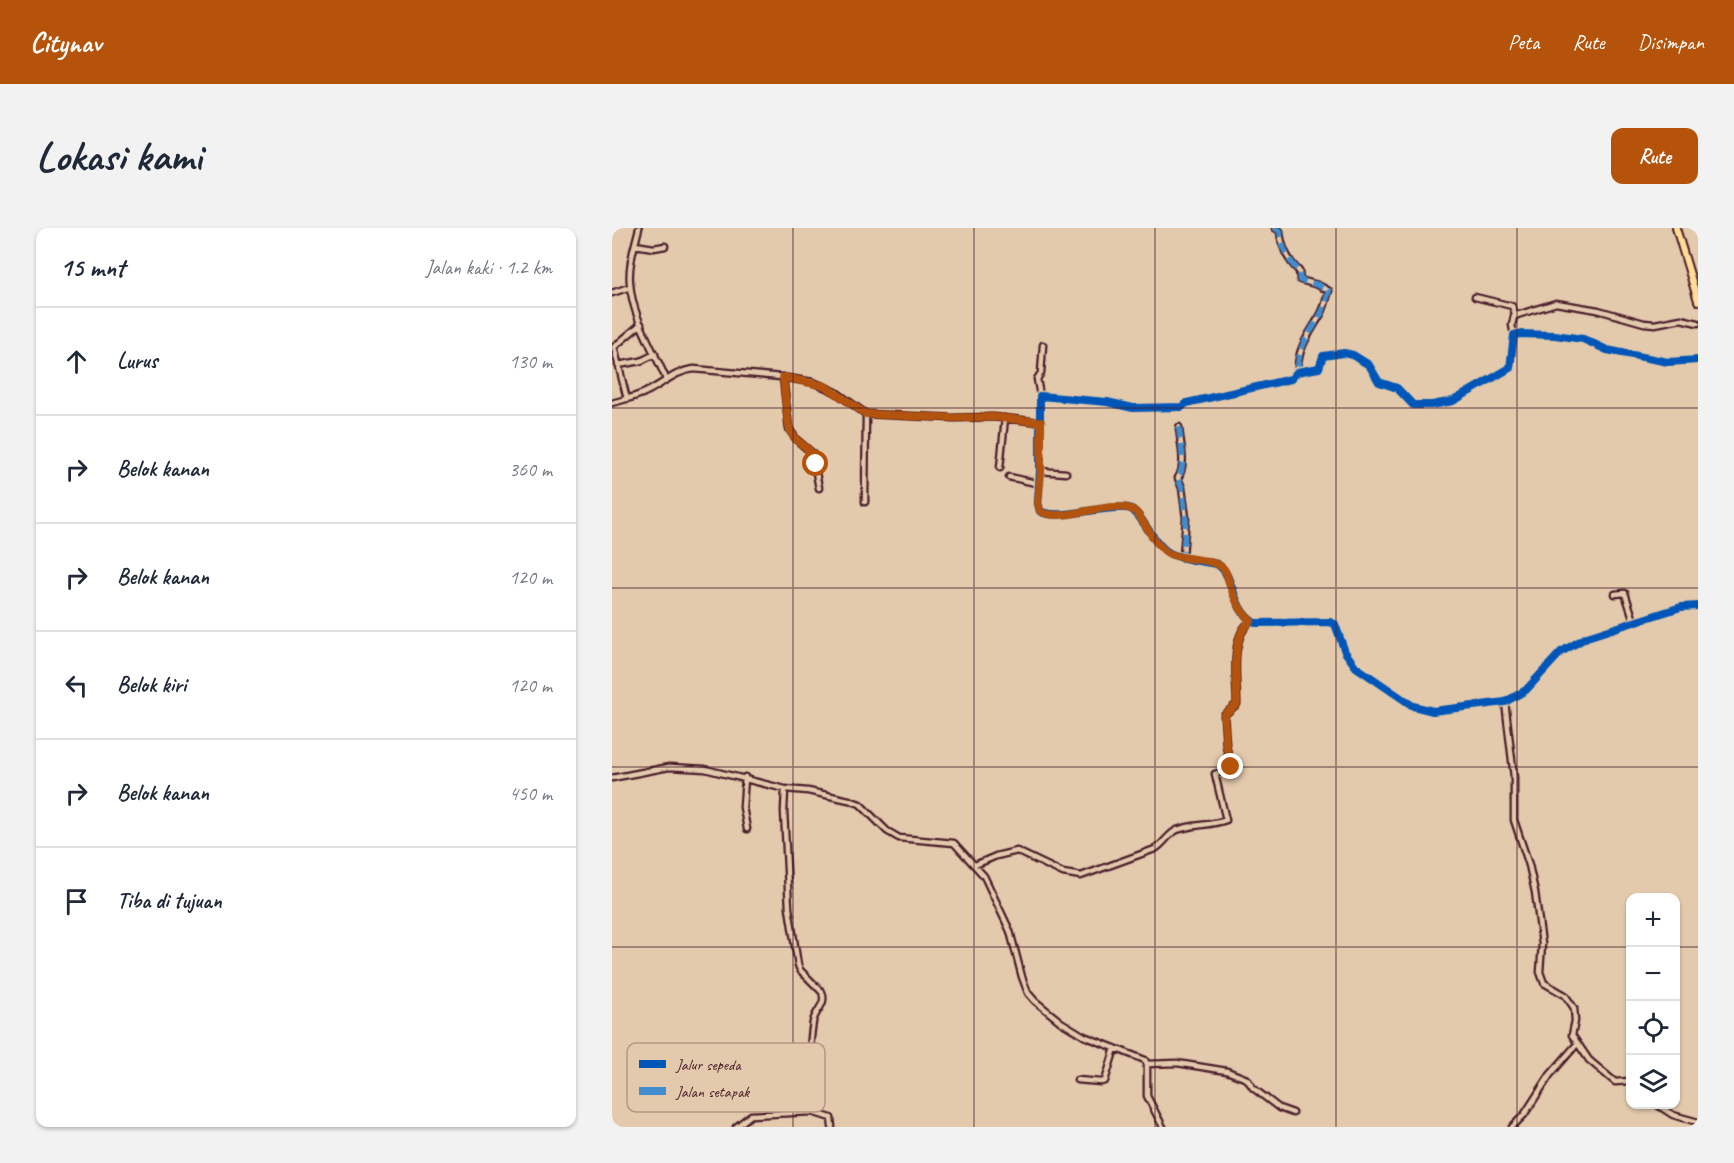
<!DOCTYPE html>
<html lang="id">
<head>
<meta charset="utf-8">
<style>
	:root { --surface:#fff; --page:#f2f2f3; --text:#1f2937; --muted:#747a83; --line:#e0e1e3; --accent:#b45309 }
	body { margin:0; font-family:Caveat,sans-serif; background:var(--page); color:var(--text) }
	.controls { position:absolute; right:18px; bottom:18px; display:grid; overflow:hidden; border-radius:12px; box-shadow:0 2px 4px #0004 }
	.controls button { width:54px; height:54px; display:grid; place-items:center; padding:0; border:0; border-bottom:2px solid var(--line); background:var(--surface); color:var(--text); font:30px sans-serif }
	.stop { position:absolute; width:18px; height:18px; margin:-14px; border:4px solid #b45309; border-radius:50%; background:#fff }
	.stop.end { background:#b45309; border-color:#fff; box-shadow:0 2px 6px #0008 }
	.list { margin:0; padding:0; list-style:none }
	h2 { display:flex; justify-content:space-between; align-items:center; height:78px; margin:0; padding:0 24px; font-size:26px }
	h2 small { font-size:20px; font-weight:400; color:var(--muted) }
	.list li { display:grid; grid-template-columns:39px 1fr auto; gap:18px; align-items:center; box-sizing:border-box; height:108px; padding:0 24px; border-top:2px solid var(--line) }
	.list b { display:block; font-size:22px; white-space:nowrap }
	.list em { font-size:20px; font-style:normal; color:var(--muted) }
	.icon { flex:none; width:33px; height:33px; fill:none; stroke:currentColor; stroke-width:2; stroke-linecap:round; stroke-linejoin:round }
	.map { position:relative; flex:none; width:1086px; height:899px; overflow:hidden; border-radius:12px }
	header { display:flex; align-items:center; gap:36px; box-sizing:border-box; height:84px; padding:0 30px; background:var(--accent); color:#fff }
	header strong { font-size:28px }
	nav { display:flex; gap:33px; margin-inline-start:auto; font-size:21px }
	.intro { display:flex; align-items:center; justify-content:space-between; box-sizing:border-box; height:144px; padding:0 36px }
	h1 { margin:0; font-size:42px }
	.button { padding:15px 27px; border-radius:12px; background:var(--accent); color:#fff; font-size:21px; font-weight:700 }
	main { display:flex; gap:36px; padding:0 36px }
	aside { flex:1; background:var(--surface); border-radius:12px; box-shadow:0 2px 4px #0004 }
	.map>svg:first-child { display:block }
	.lines { fill:none; stroke-linecap:round; stroke-linejoin:round }
	.minor-casing { stroke:#4a1f2b; stroke-width:9 }
	.major-casing { stroke:#4a1f2b; stroke-width:10 }
	.minor { stroke:#e4caac; stroke-width:4.5 }
	.major { stroke:#ffdd96; stroke-width:6 }
	.quiet { stroke:#418dcd; stroke-width:6; stroke-dasharray:12 6; stroke-linecap:butt }
	.cycleway-casing { stroke:#e4caac; stroke-width:11 }
	.cycleway { stroke:#0057b8; stroke-width:8 }
	.route { stroke:#b45309; stroke-width:8 }
	.grid { fill:none; stroke:#4a1f2b; stroke-width:1.5; stroke-opacity:0.55 }
	.key { fill:#e4caac; stroke:#b69785; stroke-width:1.5 }
	.key-label { font-size:16px; fill:#4a1f2b }
</style>
</head>
<body>
<header>
<strong>Citynav</strong>
<nav><a>Peta</a><a>Rute</a><a>Disimpan</a></nav>
</header>
<div class="intro"><h1>Lokasi kami</h1><a class="button">Rute</a></div>
<main>
<aside>
<h2>15 mnt<small>Jalan kaki · 1.2 km</small></h2>
<ul class="list">
<li><svg class="icon" aria-label="ahead" viewBox="0 0 24 24"><path d="M12 20V5M6 11l6-6 6 6"/></svg><div><b>Lurus</b></div><em>130 m</em></li>
<li><svg class="icon" aria-label="right" viewBox="0 0 24 24"><path d="M7 20v-9h11M14 6l5 5-5 5"/></svg><div><b>Belok kanan</b></div><em>360 m</em></li>
<li><svg class="icon" aria-label="right" viewBox="0 0 24 24"><path d="M7 20v-9h11M14 6l5 5-5 5"/></svg><div><b>Belok kanan</b></div><em>120 m</em></li>
<li><svg class="icon" aria-label="left" viewBox="0 0 24 24"><path d="M17 20v-9H6M10 6l-5 5 5 5"/></svg><div><b>Belok kiri</b></div><em>120 m</em></li>
<li><svg class="icon" aria-label="right" viewBox="0 0 24 24"><path d="M7 20v-9h11M14 6l5 5-5 5"/></svg><div><b>Belok kanan</b></div><em>450 m</em></li>
<li><svg class="icon" aria-label="arrive" viewBox="0 0 24 24"><path d="M6 21V4h12l-3 4 3 4H6"/></svg><div><b>Tiba di tujuan</b></div></li>
</ul>
</aside>
<div class="map">
<svg width="1086" height="899" viewBox="0 0 1086 899">
	<rect width="100%" height="100%" fill="#e4caac"/>
	<filter id="ink" filterUnits="userSpaceOnUse"><feTurbulence type="fractalNoise" baseFrequency=".0167" numOctaves="2"/><feDisplacementMap in="SourceGraphic" scale="12" xChannelSelector="R" yChannelSelector="G"/><feConvolveMatrix kernelMatrix="1 2 1 2 8 2 1 2 1" color-interpolation-filters="sRGB"/></filter>
	<g filter="url(#ink)">
		<g class="lines">
			<g class="minor-casing">
				<path id="minor" d="M27 0C23 17 16 37 18 55 20 89 41 120 54 151
					M663 0 668 3C669 18 676 33 687 43L688 52 706 57 717 63C714 71 713 79 709 86 698 105 685 120 686 143
					M23 17 42 20 53 18
					M0 65 18 59
					M863 69 900 78 904 88
					M902 107 900 97 902 88 944 75 986 82 1032 95 1043 96 1069 91 1086 95
					M1086 132 1056 134 995 122 971 111 943 107 906 106 902 107 898 140 841 173 820 177H801L785 160 767 154 757 137 741 127 732 125 711 128 707 140 685 144 679 151 575 175 570 179 521 180 495 174 428 168V243L426 275 428 283C444 293 493 277 516 280 527 281 541 315 556 324 566 331 592 334 605 336 624 349 619 382 643 395L718 394 723 396 733 424 744 439 801 478 821 483 893 474 914 462 949 424 975 409 1069 379 1086 378
					M6 137 29 133 43 126
					M171 149 177 201 185 212 200 225 207 260
					M428 168 425 151 429 145 431 117
					M15 171 2 119 29 96
					M0 175C13 171 26 169 38 162 53 154 64 143 82 141L169 149 201 154 224 164 254 186 341 190 381 189 429 194
					M567 199C568 215 575 236 566 250L570 260 574 290 571 328
					M388 240 393 190
					M428 243 454 245
					M397 249 428 256
					M253 274 254 186
					M1003 366 1013 365 1022 393
					M893 474 902 549V592L917 637 923 664 930 716 928 744 932 755 953 767 962 780 963 793 960 807 977 832 1003 854 1018 853
					M133 549 131 579 135 601
					M0 550 57 539 93 541 173 561 196 563 237 572 248 576 275 603 287 610 342 615 372 648 398 703 410 749 416 765 423 773 449 794 472 808 533 832 535 836V868L551 899
					M363 637 384 628 405 623 451 645 469 648 543 621C552 616 555 607 565 602 581 596 598 598 614 592L603 546 619 541 614 517 612 487 625 476C625 452 617 409 639 393
					M535 836 565 835 615 843 635 851 641 860 667 880 681 885
					M465 852 489 854 493 853 503 820
					M1044 876 1061 887 1086 894
					M200 884 219 890 220 899
					M124 899 139 887 200 884C202 866 198 850 198 832 198 819 199 806 201 794 203 782 215 777 210 764L188 742 186 737 177 680 172 583 173 561
					M900 899 912 887 938 847 965 816"/>
			</g>
			<g class="major-casing">
				<path id="major" d="M1064 0 1086 73"/>
			</g>
			<use href="#minor" class="minor"/>
			<use href="#major" class="major"/>
			<path class="quiet" d="M663 0 668 3C669 18 676 33 687 43L688 52 706 57 717 63C714 71 713 79 709 86 698 105 685 120 686 143
				M567 199C568 215 575 236 566 250L570 260 574 290 571 328"/>
			<g class="cycleway-casing">
				<path id="cycleway" d="M1086 132 1056 134 995 122 971 111 943 107 906 106 902 107 898 140 841 173 820 177H801L785 160 767 154 757 137 741 127 732 125 711 128 707 140 685 144 679 151 575 175 570 179 521 180 495 174 428 168V243L426 275 428 283C444 293 493 277 516 280 527 281 541 315 556 324 566 331 592 334 605 336 624 349 619 382 643 395L718 394 723 396 733 424 744 439 801 478 821 483 893 474 914 462 949 424 975 409 1069 379 1086 378"/>
			</g>
			<use href="#cycleway" class="cycleway"/>
		</g>
	</g>
	<g class="lines" filter="url(#ink)">
		<path class="route" d="M204 236C198 216 189 220 180 206 174 196 173 162 171 149L213 158 254 186 341 190 381 189 429 194V243L426 275 428 283C448 296 495 272 519 281 530 284 540 318 558 326 571 332 601 330 611 340 615 344 616 352 618 357 622 369 628 384 639 393 617 409 625 452 625 476L612 487 614 517 619 539"/>
	</g>
	<path class="grid" d="M181 0V899M362 0V899M543 0V899M724 0V899M905 0V899M0 180H1086M0 360H1086M0 539H1086M0 719H1018M1064 719H1086"/>
	<rect x="15" y="815" width="198" height="69" rx="9" class="key"/>
	<rect x="27" y="832" width="27" height="8" fill="#0057b8"/>
	<rect x="27" y="859" width="27" height="8" fill="#418dcd"/>
	<g class="key-label">
		<text x="64" y="842">Jalur sepeda</text>
		<text x="64" y="869">Jalan setapak</text>
	</g>
</svg>
<div class="controls">
<button>+</button>
<button>−</button>
<button><svg class="icon" aria-label="locate" viewBox="0 0 24 24"><circle cx="12" cy="12" r="6"/><path d="M12 2v4M12 18v4M2 12h4M18 12h4"/></svg></button>
<button><svg class="icon" aria-label="layers" viewBox="0 0 24 24"><path d="M12 4l9 5-9 5-9-5zM3 14l9 5 9-5"/></svg></button>
</div>
<div class="stop" style="left:204px;top:236px"></div>
<div class="stop end" style="left:619px;top:539px"></div>
</div>
</main>
</body>
</html>
